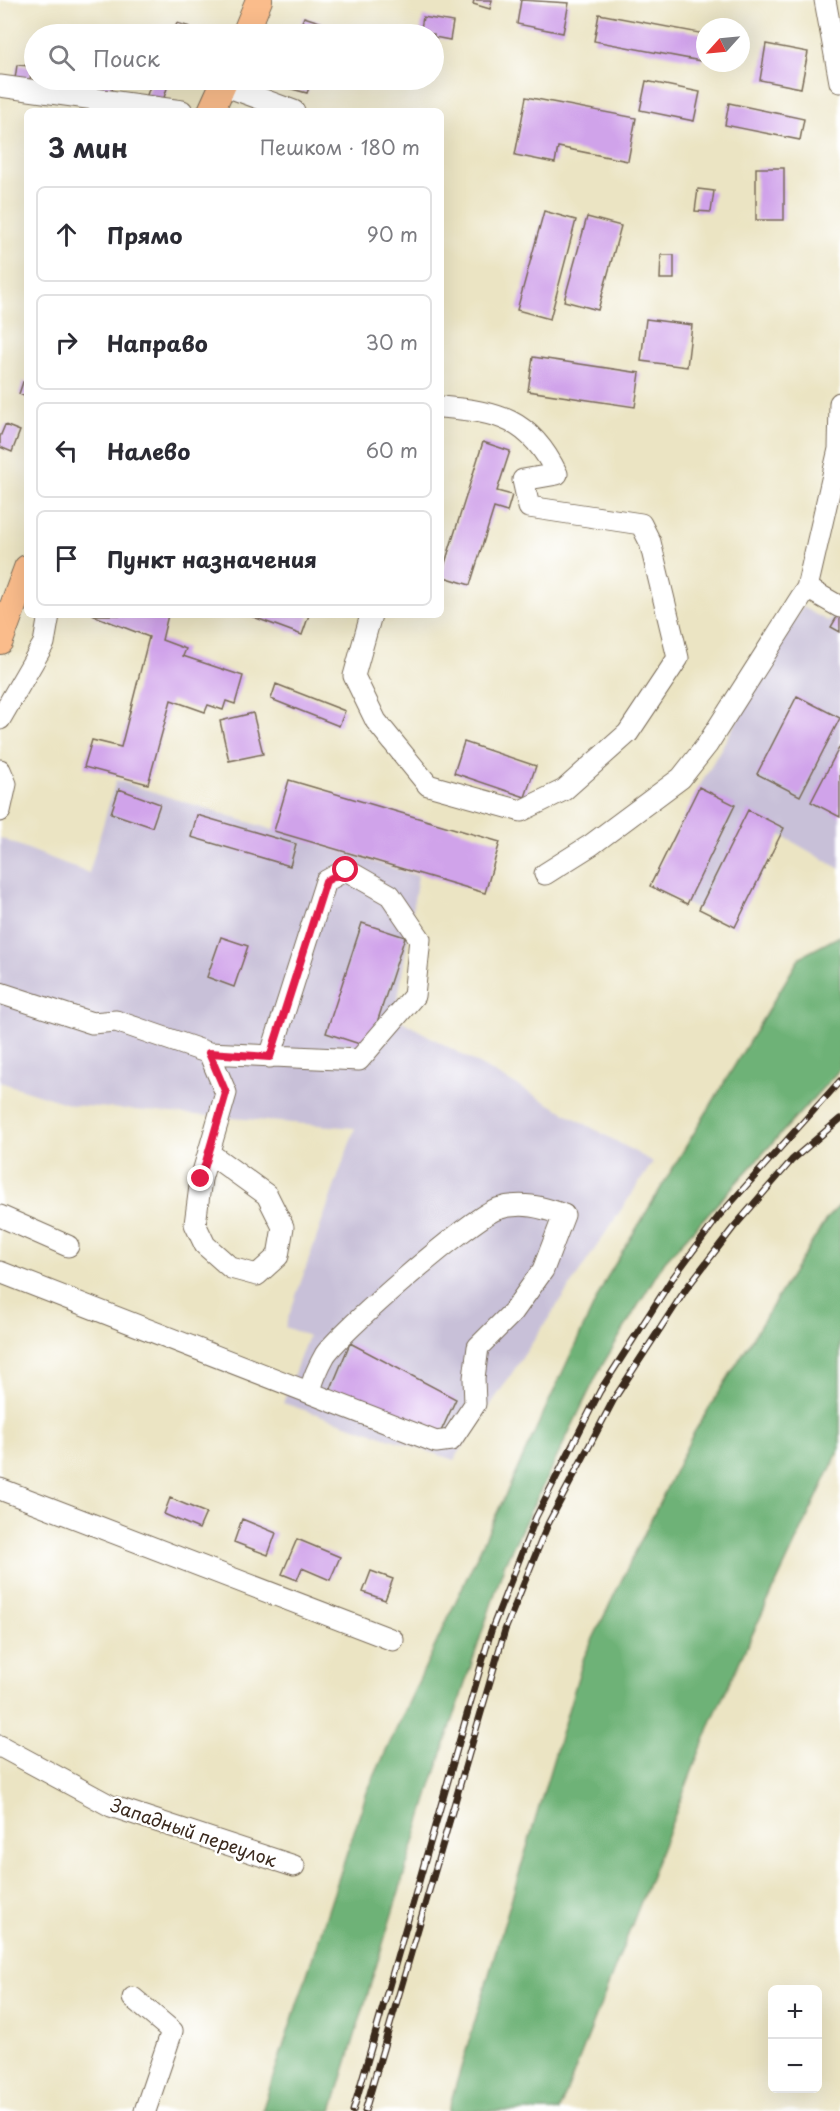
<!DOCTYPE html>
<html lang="ru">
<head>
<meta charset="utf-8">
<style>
	:root { --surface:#fff; --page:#f7f7f7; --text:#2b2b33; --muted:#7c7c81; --line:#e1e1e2 }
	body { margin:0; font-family:"Playpen Sans",sans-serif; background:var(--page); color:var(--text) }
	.controls { position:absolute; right:18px; bottom:18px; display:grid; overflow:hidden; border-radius:9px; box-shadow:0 6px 24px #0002 }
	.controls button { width:54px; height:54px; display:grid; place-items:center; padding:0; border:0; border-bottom:2px solid var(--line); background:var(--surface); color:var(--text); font:30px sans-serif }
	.compass { position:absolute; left:696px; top:18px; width:54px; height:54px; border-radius:50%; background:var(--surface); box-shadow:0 6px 24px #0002; rotate:243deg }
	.stop { position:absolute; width:18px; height:18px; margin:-14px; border:4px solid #e11d48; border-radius:50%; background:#fff }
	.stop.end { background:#e11d48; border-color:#fff; box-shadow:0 2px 6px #0008 }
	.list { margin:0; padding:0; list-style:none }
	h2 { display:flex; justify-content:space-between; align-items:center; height:78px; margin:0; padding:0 24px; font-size:26px }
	h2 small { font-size:20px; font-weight:400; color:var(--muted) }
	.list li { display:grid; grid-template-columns:39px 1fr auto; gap:18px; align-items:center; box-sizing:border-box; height:96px; margin:0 12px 12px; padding:0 12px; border:2px solid var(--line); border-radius:9px }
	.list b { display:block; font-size:22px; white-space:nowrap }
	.list em { font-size:20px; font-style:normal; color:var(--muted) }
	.icon { flex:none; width:33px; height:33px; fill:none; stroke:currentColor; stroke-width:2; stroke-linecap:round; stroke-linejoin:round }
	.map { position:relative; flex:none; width:840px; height:2111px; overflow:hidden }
	.search { position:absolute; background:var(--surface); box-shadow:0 6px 24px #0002; left:24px; top:24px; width:420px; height:66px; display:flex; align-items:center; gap:15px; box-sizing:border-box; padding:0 21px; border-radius:33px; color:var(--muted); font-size:22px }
	.panel { position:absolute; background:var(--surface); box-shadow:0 6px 24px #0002; left:24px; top:108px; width:420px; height:510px; border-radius:9px }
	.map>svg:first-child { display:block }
	.industrial { fill:#c8c0d8 }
	.forest { fill:#6eb277; stroke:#546e4a; stroke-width:1.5 }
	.building { fill:#d0a3ea }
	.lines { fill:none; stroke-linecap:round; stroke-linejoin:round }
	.minor-casing { stroke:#796b58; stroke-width:23 }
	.major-casing { stroke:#796b58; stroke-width:28 }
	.minor { stroke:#fff; stroke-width:21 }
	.major { stroke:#fabc8b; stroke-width:26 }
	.rail-casing { stroke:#3b2a1e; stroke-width:7 }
	.rail { stroke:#fff; stroke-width:4.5; stroke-dasharray:14; stroke-linecap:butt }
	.route { stroke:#e11d48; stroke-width:8 }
	.labels { text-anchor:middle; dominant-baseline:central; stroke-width:5; stroke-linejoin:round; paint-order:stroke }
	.street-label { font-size:18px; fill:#3b2a1e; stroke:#fff }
</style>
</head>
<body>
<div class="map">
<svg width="840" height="2111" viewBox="0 0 840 2111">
	<rect width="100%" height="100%" fill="#fff"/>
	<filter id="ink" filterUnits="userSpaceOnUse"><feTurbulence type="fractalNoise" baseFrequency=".0167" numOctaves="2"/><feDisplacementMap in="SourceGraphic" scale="12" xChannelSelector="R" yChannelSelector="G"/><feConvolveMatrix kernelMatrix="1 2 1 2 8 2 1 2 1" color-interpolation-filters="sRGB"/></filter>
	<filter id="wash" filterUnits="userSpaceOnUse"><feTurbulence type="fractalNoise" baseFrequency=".008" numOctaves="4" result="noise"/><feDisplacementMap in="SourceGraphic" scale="24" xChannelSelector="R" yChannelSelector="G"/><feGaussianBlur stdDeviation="1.35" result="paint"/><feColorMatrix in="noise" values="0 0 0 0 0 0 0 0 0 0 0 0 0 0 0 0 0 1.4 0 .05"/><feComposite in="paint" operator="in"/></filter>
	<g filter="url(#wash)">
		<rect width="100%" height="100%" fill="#ebe4c3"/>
		<path class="industrial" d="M840 602V869L781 835 735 927 650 886 699 787 802 607 829 622Z
			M116 780 418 876 395 1017 653 1162 454 1460 283 1403 308 1336 285 1327 355 1128 72 1105 0 1082V838L89 873Z"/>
		<path class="forest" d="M840 936V1069L664 1262 600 1369 505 1563 432 1783 332 2111H262L367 1792 606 1279 800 957Z
			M840 1205V1448L712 1720 559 2111H448L584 1657 693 1434 827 1218Z"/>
		<g id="blocks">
			<path class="building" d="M474 0H492L490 9 473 4Z
				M521 0 569 3 563 33 517 24Z
				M599 14 705 34 701 61 594 41Z
				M304 17 332 26 329 34H297Z
				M423 17 453 22 450 40 434 37V34H420Z
				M177 23 190 27 187 34H173Z
				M367 28 387 34H365Z
				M766 44 808 52 801 88 760 80Z
				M17 65 32 66 29 87 14 86Z
				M37 80H56L55 91 36 89Z
				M75 80H84L82 95 73 93Z
				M152 80 168 85 162 104 146 98Z
				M279 80H312L307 93 277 85Z
				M95 81 113 84 111 100 93 98Z
				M646 81 700 92 694 121 640 110Z
				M526 97 636 118 628 161 558 147 555 163 515 155Z
				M729 103 804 119 800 140 725 125Z
				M756 168H784V220H756Z
				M698 189 714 191 711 212 695 211Z
				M544 211 576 220 550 319 517 310Z
				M587 217 621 226 598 310 564 301Z
				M661 255H674V279H660Z
				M646 319 692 325 687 367 641 361Z
				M533 357 640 373 635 407 528 391Z
				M23 382 27 383V397L19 394Z
				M5 425 20 431 12 452 0 447V437Z
				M483 442 510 451 497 491 512 495 507 512 494 508 470 585 441 576Z
				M92 615H168L162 640 186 649 183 656 243 676 235 704 226 701 223 710 208 705 205 712 171 700 148 784 84 767 92 740 121 747 149 637Z
				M248 615H309L302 635Z
				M838 615 840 616V632L831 627Z
				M276 684 345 711 339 726 271 699Z
				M797 696 840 718 800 796 757 774Z
				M253 713 263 754 229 761 220 721Z
				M464 742 536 766 525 797 454 773Z
				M840 746V817L811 802Z
				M289 780 500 842 485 893 274 831Z
				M699 787 735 805 687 904 650 886Z
				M119 789 160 804 152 827 111 813Z
				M748 810 784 828 735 927 699 909Z
				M197 815 296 844 290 866 191 837Z
				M362 923 405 937 369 1047 326 1033Z
				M221 937 248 946 234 987 207 977Z
				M350 1343 456 1399 436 1442 330 1391Z
				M170 1498 206 1513 199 1529 164 1514Z
				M242 1519 276 1533 268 1555 234 1542Z
				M297 1539 340 1557 330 1580 302 1568 297 1580 282 1574Z
				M371 1571 393 1579 385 1600 363 1592Z"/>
		</g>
	</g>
	<g filter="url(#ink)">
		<use href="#blocks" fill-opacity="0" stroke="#796b58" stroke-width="1.5"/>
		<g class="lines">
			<g class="minor-casing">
				<path id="minor" d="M825 0 840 82
					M223 85 294 111
					M0 86 182 111
					M807 588 840 607
					M371 615 354 676 376 721 428 785 521 811 564 790 628 733 678 658 650 542 641 524 529 507 523 480 557 474C530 418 498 412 441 407
					M0 719 44 643 49 615
					M0 770 6 784 0 811
					M545 874 591 845 681 778 707 745 807 588 839 449 840 403
					M0 993 92 1023 116 1021 209 1053 226 1093 201 1179 195 1224 205 1245 231 1268 257 1275 278 1256 283 1227 267 1195 209 1153
					M209 1053 359 1060 414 996 420 939 390 895 346 870 326 881 270 1057
					M0 1216 68 1246
					M0 1272 436 1442 451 1440 475 1404 474 1378 478 1347 513 1312 543 1270 564 1215C542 1207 521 1201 497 1209 472 1217 341 1331 325 1355 320 1364 310 1384 311 1393
					M0 1489 393 1640
					M0 1746 111 1806 294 1866
					M133 1998 172 2031 145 2111"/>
			</g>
			<g class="major-casing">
				<path id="major" d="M245 34 259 0
					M211 111 225 80
					M0 641 27 568"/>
			</g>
			<use href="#minor" class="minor"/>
			<use href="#major" class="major"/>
			<g class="rail-casing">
				<path id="rail" d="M353 2111 491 1631 536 1517 600 1391 672 1279 719 1216 840 1081
					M365 2111 505 1630 548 1524 614 1399 686 1289 733 1228 792 1160 840 1119"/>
			</g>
			<use href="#rail" class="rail"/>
		</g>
	</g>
	<g class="lines" filter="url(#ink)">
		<path class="route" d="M201 1179 226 1093 209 1053 270 1057 326 881 346 870"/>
	</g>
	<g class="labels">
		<g class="street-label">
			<text transform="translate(194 1832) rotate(19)">Западный переулок</text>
		</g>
	</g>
</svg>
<div class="controls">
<button>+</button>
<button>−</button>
</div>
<svg class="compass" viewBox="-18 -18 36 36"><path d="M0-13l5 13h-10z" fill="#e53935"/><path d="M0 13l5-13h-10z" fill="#7c7c81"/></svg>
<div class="stop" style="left:346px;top:870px"></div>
<div class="stop end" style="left:201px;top:1179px"></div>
<div class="search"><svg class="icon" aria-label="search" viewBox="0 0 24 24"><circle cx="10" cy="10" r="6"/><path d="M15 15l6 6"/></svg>Поиск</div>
<section class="panel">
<h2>3 мин<small>Пешком · 180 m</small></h2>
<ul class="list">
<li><svg class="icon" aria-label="ahead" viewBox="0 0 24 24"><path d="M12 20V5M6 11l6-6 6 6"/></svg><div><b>Прямо</b></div><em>90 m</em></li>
<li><svg class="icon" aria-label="right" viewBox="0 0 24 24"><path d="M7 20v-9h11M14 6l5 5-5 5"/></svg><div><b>Направо</b></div><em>30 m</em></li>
<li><svg class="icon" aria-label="left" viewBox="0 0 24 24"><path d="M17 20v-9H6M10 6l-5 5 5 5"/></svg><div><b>Налево</b></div><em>60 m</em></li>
<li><svg class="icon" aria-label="arrive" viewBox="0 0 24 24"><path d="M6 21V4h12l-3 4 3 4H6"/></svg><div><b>Пункт назначения</b></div></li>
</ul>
</section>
</div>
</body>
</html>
